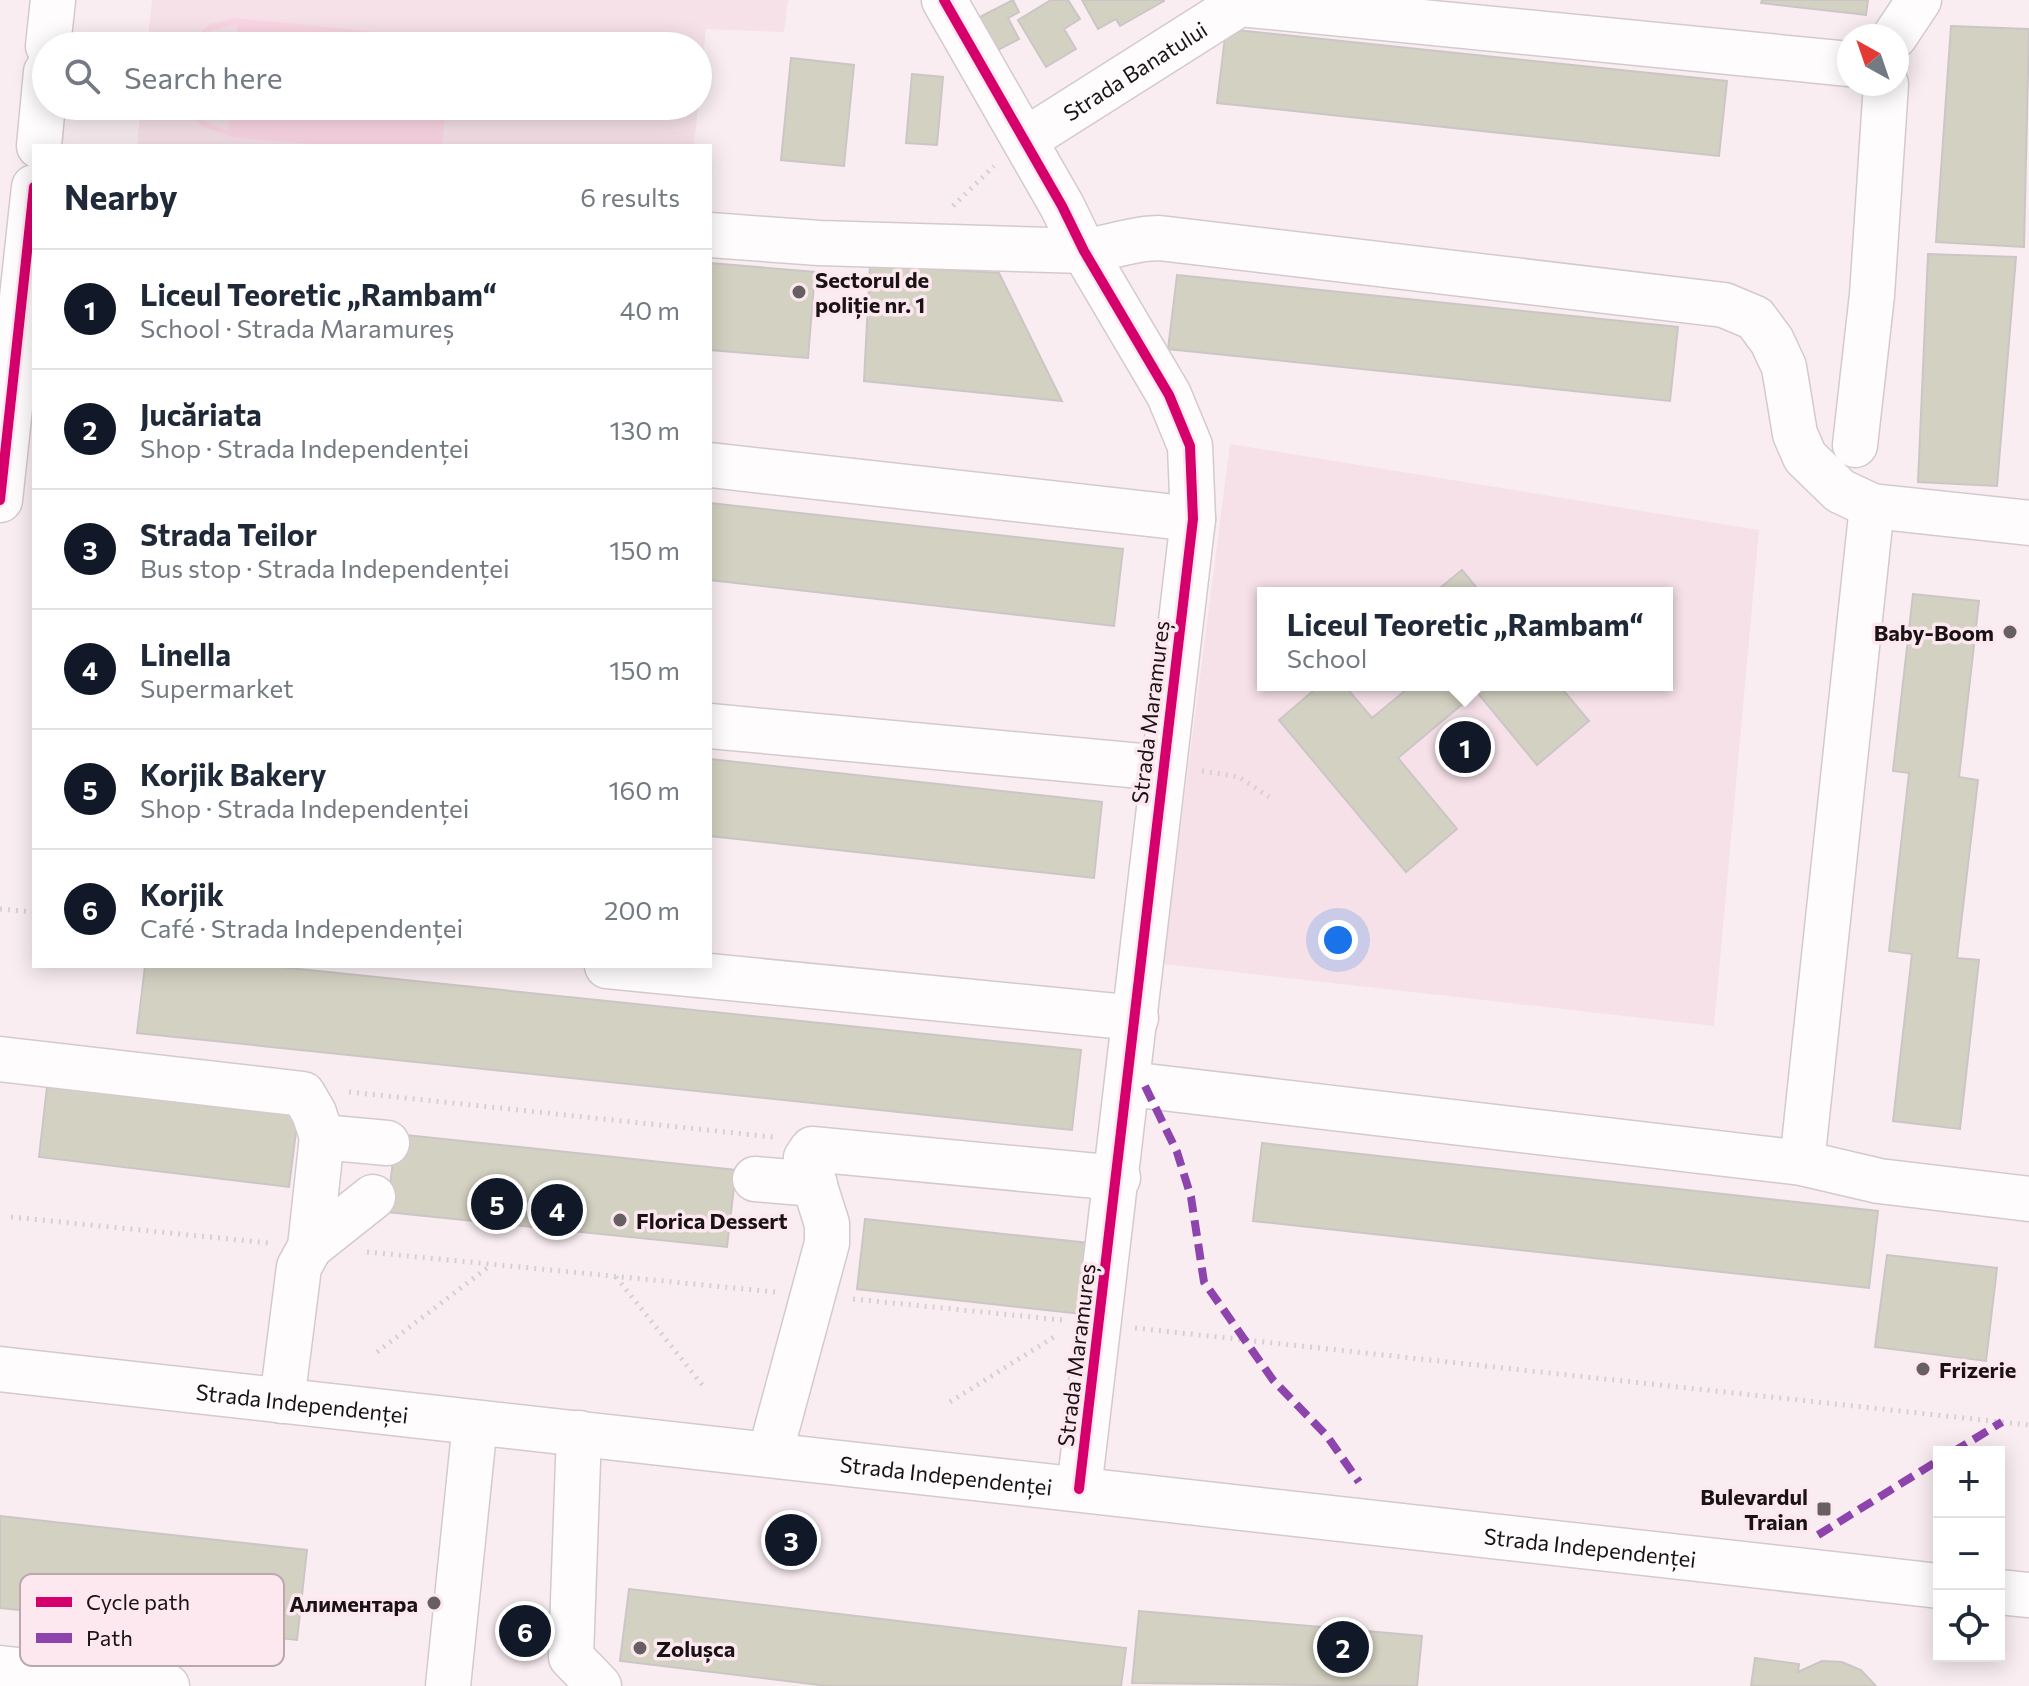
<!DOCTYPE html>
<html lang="en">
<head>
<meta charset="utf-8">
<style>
	:root { --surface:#fff; --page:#f6f6f7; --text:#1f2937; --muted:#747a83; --line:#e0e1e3; --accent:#111827 }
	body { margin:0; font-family:Commissioner,sans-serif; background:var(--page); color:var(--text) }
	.controls { position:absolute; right:24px; bottom:24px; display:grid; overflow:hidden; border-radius:0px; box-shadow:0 4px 20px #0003 }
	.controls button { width:72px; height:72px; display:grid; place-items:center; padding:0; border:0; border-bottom:2px solid var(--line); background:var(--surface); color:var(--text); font:40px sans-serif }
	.compass { position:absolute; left:1837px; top:24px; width:72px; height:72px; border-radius:50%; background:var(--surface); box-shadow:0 4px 20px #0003; rotate:320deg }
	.you { position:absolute; left:1338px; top:940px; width:28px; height:28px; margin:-20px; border:6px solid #fff; border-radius:50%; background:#1a73e8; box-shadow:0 0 0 12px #1a73e833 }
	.badge { display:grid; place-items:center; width:52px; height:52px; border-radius:50%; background:var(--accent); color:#fff; font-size:26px; font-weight:700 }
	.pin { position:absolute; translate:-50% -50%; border:4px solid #fff; box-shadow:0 2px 8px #0006 }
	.popup { position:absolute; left:1257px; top:587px; width:416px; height:104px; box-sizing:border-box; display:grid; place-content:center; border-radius:0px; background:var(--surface); filter:drop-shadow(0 2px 6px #0005); font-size:26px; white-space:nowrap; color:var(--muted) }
	.popup b { font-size:30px; color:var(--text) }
	.popup::after { content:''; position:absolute; left:50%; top:100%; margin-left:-16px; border:16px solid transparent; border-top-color:var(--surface) }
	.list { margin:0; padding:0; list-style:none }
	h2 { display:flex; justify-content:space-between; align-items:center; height:104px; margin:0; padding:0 32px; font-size:34px }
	h2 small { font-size:26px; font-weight:400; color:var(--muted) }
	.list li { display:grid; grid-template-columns:52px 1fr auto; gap:24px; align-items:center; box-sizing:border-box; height:120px; padding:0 32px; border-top:2px solid var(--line) }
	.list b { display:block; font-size:30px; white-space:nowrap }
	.list p { margin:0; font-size:26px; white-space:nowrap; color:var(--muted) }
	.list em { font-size:26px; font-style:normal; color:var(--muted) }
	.icon { flex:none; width:44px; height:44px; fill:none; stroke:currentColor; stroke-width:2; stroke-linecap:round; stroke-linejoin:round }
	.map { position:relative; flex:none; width:2029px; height:1686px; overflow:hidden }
	.search { position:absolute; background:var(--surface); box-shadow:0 4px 20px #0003; left:32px; top:32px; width:680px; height:88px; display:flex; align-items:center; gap:20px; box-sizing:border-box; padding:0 28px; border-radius:44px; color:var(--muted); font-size:30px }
	.panel { position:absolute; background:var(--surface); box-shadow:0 4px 20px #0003; left:32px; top:144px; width:680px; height:824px; border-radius:0px }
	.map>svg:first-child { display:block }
	.built { fill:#f6e1e9; fill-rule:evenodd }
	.green { fill:#fbd6e4 }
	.building { fill:#d3d2c2; stroke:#cbc6c5; stroke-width:2 }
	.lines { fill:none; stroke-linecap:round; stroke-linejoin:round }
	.minor-casing { stroke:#d4cace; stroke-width:47 }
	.major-casing { stroke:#d4cace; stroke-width:47 }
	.path { stroke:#d4d1d2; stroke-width:5; stroke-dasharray:2 6; stroke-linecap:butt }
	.minor { stroke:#fefcfd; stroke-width:44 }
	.major { stroke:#fefcfd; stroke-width:44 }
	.quiet { stroke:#8e44ad; stroke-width:8; stroke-dasharray:16 8; stroke-linecap:butt }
	.cycleway-casing { stroke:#fee8f0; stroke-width:15 }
	.cycleway { stroke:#d6006c; stroke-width:10 }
	.poi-dot { fill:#685f62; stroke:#fee8f0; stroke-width:3 }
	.labels { text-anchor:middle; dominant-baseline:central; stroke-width:7; stroke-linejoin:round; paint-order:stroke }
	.street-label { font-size:22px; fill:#1a1315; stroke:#fee8f0 }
	.poi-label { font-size:22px; font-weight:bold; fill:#1a1315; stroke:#fee8f0; text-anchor:start }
	.key { fill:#fee8f0; stroke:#baa8ae; stroke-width:2 }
	.key-label { font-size:22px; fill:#1a1315 }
</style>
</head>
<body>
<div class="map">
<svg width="2029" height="1686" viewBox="0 0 2029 1686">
	<rect width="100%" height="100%" fill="#f9edf1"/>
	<path class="built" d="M152 0H788L784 32 706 29 698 106V46H147Z
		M141 106H698L694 146H137Z
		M1230 444 1759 530 1714 1026 1163 964ZM1263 593H1667V685H1263Z"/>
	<path class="green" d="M233 18 458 40 474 46H236L238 24 212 30 196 46H190L208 25Z
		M187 106H193L209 124 228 131 231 106H446L442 146H333L232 137 202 126Z"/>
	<path class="building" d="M1013 0 1019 12 1008 18 1019 39 990 54 972 21Z
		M1051 0H1068L1080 19 1064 29 1076 49 1046 67 1018 20Z
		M1082 0H1164V1L1120 26 1116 19 1098 29Z
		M1762 0H1868L1866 15 1761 3Z
		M1951 26 2029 29 2024 247 1936 242Z
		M1226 29 1727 81 1719 156 1217 103Z
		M791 58 854 65 844 166 781 160Z
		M912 74 943 77 937 145 906 143Z
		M1928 254 2016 257 1997 486 1918 482Z
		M710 263 815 272 808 358 710 350Z
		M870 265 999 273 1062 401 864 381Z
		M1177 275 1678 327 1670 401 1168 349Z
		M710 503 1123 549 1114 626 710 580Z
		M1462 570 1481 593H1434Z
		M1913 594 1979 601 1959 777 1978 780 1957 958 1979 960 1960 1129 1893 1121 1912 954 1889 951 1909 773 1893 771Z
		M1320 685H1344L1372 718 1412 685H1559L1589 721 1537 765 1477 692 1398 758 1457 829 1406 872 1279 720Z
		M710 759 1102 802 1094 878 710 836Z
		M145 966H270L1081 1050 1072 1130 137 1033Z
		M48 1078 299 1108 289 1187 39 1157Z
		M396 1134 736 1170 727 1247 387 1212Z
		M1262 1143 1878 1211 1869 1288 1253 1221Z
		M865 1219 1089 1243 1081 1314 857 1289Z
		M1887 1255 1997 1268 1986 1361 1875 1347Z
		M0 1516 307 1550 297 1640 0 1608Z
		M629 1589 1126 1648 1121 1686H828L620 1661Z
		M1139 1611 1422 1636 1417 1686 1132 1683Z
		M1755 1658 1799 1664 1798 1672 1822 1661 1842 1662 1861 1670 1876 1686H1751Z"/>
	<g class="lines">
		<g class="minor-casing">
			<g id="minor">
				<path d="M944 0 1062 206 1084 251 1169 395 1190 446 1193 519 1079 1489"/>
				<path d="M1240 4 1849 64"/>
				<path d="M1895 36 1919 0"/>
				<path d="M48 46 53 0"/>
				<path id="s1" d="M1025 140 1246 0"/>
				<path d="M39 146 46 72"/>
				<path d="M710 235 819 243 1084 251C1110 248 1133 238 1159 238L1724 305 1755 318 1772 341 1784 367 1795 434 1805 457 1840 491 1872 506 2029 523"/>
				<path d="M1855 445 1872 295 1886 84"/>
				<path d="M710 465 1193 519"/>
				<path d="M0 500 34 187"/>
				<path d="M710 726 1162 768"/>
				<path d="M607 966 1136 1018"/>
				<path d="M0 1059 303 1094 314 1113 322 1137"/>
				<path d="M1129 1084 1802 1163 1879 1181 2029 1199"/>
				<path d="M1802 1163 1872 506"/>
				<path d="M755 1179 815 1184"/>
				<path d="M310 1247 373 1197"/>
				<path d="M282 1401 299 1267 310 1247 322 1137 387 1143"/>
				<path d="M579 1433 571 1657 599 1686"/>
				<path d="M770 1454 827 1243V1224L806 1158 812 1149 1118 1178"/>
				<path d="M0 1668 167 1686"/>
				<path d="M448 1686 475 1423"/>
			</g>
		</g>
		<g class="major-casing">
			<g id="major">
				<path id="s2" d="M0 1369 1939 1586"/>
				<path d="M1999 1592 2029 1595"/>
			</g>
		</g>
		<path class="path" d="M953 206 994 166
			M1202 771 1239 777 1269 797
			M0 909 34 912
			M349 1092 773 1137
			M11 1217 269 1243
			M367 1252 775 1292
			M616 1277 704 1387
			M853 1299 1062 1320
			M1135 1328 2029 1425
			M377 1352 491 1265
			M950 1402 1057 1335"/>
		<use href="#minor" class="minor"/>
		<use href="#major" class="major"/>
		<path class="quiet" d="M1145 1086 1177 1152 1191 1197 1204 1282 1273 1380 1327 1436 1359 1482
			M1953 1452 2002 1422
			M1818 1535 1939 1460"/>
		<g class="cycleway-casing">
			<path id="cycleway" d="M944 0 1062 206 1084 251 1169 395 1190 446 1193 519 1079 1489
				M0 500 34 187"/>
		</g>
		<use href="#cycleway" class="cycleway"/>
	</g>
	<g class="poi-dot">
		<circle cx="799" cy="292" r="8"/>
		<circle cx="2010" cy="632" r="8"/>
		<circle cx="620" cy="1220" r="8"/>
		<circle cx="1923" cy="1369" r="8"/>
		<rect x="1816" y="1501" width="16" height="16" rx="4"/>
		<circle cx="434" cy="1603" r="8"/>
		<circle cx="640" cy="1648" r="8"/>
	</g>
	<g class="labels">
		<g class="street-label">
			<text stroke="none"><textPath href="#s1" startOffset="130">Strada Banatului</textPath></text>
			<text transform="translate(1150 712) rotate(-83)">Strada Maramureș</text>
			<text transform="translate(1076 1355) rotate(-83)">Strada Maramureș</text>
			<text stroke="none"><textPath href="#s2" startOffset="304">Strada Independenței</textPath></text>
			<text stroke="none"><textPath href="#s2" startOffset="952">Strada Independenței</textPath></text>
			<text stroke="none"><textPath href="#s2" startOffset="1600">Strada Independenței</textPath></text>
		</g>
		<g class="poi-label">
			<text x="815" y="279">Sectorul de<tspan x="815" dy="25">poliție nr. 1</tspan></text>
			<text x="1994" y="632" text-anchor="end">Baby-Boom</text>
			<text x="636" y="1220">Florica Dessert</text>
			<text x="1939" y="1369">Frizerie</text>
			<text x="1808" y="1496" text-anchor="end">Bulevardul<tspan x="1808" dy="25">Traian</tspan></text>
			<text x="418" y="1603" text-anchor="end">Алиментара</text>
			<text x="656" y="1648">Zolușca</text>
		</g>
	</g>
	<rect x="20" y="1574" width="264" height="92" rx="12" class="key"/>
	<rect x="36" y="1597" width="36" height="10" fill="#d6006c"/>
	<rect x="36" y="1633" width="36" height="10" fill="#8e44ad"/>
	<g class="key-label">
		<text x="86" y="1610">Cycle path</text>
		<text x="86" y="1646">Path</text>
	</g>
</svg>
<div class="controls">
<button>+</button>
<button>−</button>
<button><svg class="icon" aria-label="locate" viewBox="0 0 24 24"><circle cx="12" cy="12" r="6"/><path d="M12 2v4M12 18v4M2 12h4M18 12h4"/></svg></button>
</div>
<svg class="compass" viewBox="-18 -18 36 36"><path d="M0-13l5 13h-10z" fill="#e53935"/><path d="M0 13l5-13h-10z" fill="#747a83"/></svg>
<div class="you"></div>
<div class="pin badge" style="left:1465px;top:747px">1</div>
<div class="popup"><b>Liceul Teoretic „Rambam“</b>School</div>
<div class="pin badge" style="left:1343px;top:1647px">2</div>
<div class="pin badge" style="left:791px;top:1540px">3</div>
<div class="pin badge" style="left:557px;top:1210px">4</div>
<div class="pin badge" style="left:497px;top:1204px">5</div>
<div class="pin badge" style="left:525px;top:1631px">6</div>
<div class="search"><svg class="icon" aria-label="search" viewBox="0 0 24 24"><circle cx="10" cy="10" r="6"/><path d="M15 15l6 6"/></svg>Search here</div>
<section class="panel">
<h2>Nearby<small>6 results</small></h2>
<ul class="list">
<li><span class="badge">1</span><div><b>Liceul Teoretic „Rambam“</b><p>School · Strada Maramureș</p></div><em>40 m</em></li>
<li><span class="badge">2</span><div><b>Jucăriata</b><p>Shop · Strada Independenței</p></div><em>130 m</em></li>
<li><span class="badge">3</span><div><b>Strada Teilor</b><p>Bus stop · Strada Independenței</p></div><em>150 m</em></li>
<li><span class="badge">4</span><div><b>Linella</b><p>Supermarket</p></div><em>150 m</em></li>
<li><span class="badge">5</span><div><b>Korjik Bakery</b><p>Shop · Strada Independenței</p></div><em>160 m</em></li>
<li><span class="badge">6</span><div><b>Korjik</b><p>Café · Strada Independenței</p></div><em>200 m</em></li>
</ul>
</section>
</div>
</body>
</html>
